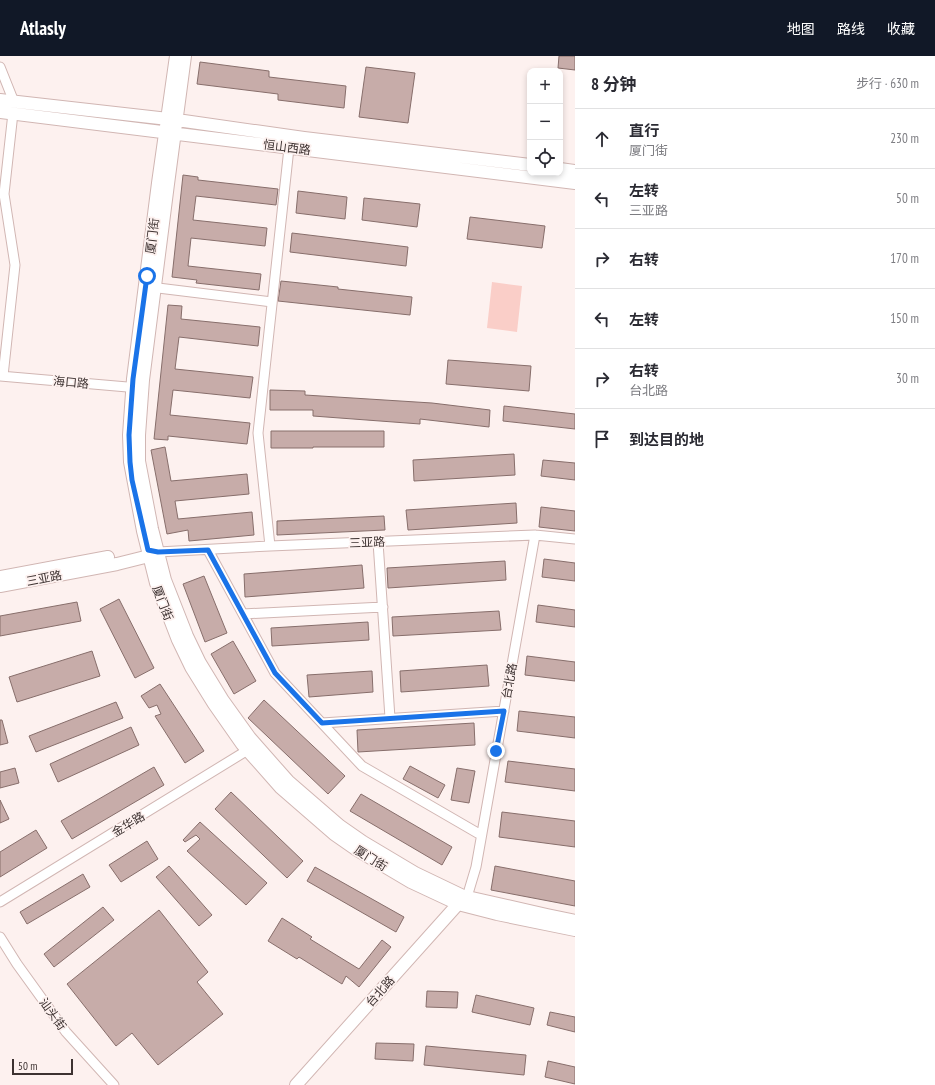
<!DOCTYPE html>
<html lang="zh">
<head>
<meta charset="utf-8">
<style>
	:root { --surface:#fff; --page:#f2f2f3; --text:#2b2b33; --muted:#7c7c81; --line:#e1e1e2; --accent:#111827 }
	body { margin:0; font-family:"PT Sans Narrow","Noto Sans SC",sans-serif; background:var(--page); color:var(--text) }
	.controls { position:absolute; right:12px; top:12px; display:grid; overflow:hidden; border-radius:8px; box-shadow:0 2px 6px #0003 }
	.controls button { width:36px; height:36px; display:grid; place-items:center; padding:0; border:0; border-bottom:1px solid var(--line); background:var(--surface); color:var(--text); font:20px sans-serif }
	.scale { position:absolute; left:12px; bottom:10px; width:61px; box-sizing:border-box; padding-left:4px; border:2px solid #3d3231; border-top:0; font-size:11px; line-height:14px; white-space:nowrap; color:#3d3231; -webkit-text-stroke:3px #fdf1ef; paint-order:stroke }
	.stop { position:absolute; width:12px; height:12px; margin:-9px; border:3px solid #1a73e8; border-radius:50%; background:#fff }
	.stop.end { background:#1a73e8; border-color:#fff; box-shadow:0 1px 4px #0008 }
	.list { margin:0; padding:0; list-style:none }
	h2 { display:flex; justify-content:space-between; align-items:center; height:52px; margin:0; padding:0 16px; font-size:17px }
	h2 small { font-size:13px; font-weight:400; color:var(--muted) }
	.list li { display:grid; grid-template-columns:26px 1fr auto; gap:12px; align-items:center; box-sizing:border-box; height:60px; padding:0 16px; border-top:1px solid var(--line) }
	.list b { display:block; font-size:15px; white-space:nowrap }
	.list p { margin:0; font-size:13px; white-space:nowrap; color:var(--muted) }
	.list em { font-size:13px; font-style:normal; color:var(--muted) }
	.icon { flex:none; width:22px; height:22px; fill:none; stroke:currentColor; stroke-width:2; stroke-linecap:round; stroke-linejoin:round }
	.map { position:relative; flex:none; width:575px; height:1029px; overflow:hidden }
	header { display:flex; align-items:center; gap:24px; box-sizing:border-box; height:56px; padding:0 20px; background:var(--accent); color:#fff }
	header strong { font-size:19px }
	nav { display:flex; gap:22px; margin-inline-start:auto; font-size:14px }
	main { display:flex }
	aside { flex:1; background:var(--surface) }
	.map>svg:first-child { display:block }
	.green { fill:#facec8 }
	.building { fill:#c7aca9; stroke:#876e6b }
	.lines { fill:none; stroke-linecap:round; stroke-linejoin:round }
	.minor-casing { stroke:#d1b6b3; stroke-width:11 }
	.major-casing { stroke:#d1b6b3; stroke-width:14 }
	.minor { stroke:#fff; stroke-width:9 }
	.major { stroke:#fff; stroke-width:12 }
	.route { stroke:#1a73e8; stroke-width:5 }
	.labels { text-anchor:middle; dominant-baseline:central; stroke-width:3.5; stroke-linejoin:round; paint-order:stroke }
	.street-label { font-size:12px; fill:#3d3231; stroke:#fdf1ef }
</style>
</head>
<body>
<header>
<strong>Atlasly</strong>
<nav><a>地图</a><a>路线</a><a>收藏</a></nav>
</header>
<main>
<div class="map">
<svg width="575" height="1029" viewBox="0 0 575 1029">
	<rect width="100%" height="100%" fill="#fdf1ef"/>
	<path class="green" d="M492 226 522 230 517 276 487 272Z"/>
	<path class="building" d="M559 0H575V14L558 12Z
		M200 6 269 15V21L346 30 344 52 278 44V38L197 28Z
		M366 11 415 17 408 67 359 61Z
		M183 119 198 121V124L278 133 276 149 196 140 193 164 267 172 265 190 191 182 188 210 261 218 259 234 196 227 197 224 172 221Z
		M298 135 347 141 345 163 296 157Z
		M364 142 420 148 417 171 362 164Z
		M470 161 545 170 542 192 467 183Z
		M292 177 408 191 406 210 290 196Z
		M281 225 338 231V233L412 241 410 259 278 245Z
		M168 249 182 250 181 263 260 271 258 290 179 281 175 313 253 321 250 342 173 334 170 359 250 367 247 388 168 380V384L154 383Z
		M448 304 531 310 529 335 446 328Z
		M270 334 305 335V339L432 347 490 354 489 371 420 363V368L313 360V354H270Z
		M504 350 575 358V373L503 365Z
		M271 375H384V391H313V392H271Z
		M165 391 171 425 247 418 249 438 175 445 178 463 252 456 254 479 189 485 188 474 167 478 151 394Z
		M514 398 515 419 414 425 413 404Z
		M543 404 575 407V424L541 420Z
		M516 447 517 467 408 474 406 454Z
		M541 451 575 455V475L539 471Z
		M384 460 385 474 277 479V465Z
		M544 503 575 507V525L542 521Z
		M505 505 506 524 388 532 387 512Z
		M362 509 364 532 245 541 244 518Z
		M204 520 227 577 205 586 183 528Z
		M119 543 154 612 135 622 100 553Z
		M77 546 81 565 0 580V560Z
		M538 549 575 554V571L536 566Z
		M499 555 501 574 393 580 392 561Z
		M368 566 369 584 272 590 271 572Z
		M233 585 256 625 234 638 211 598Z
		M92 595 100 620 17 646 9 621Z
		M527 600 575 606V625L525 619Z
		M487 609 489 630 401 636 400 615Z
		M372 615 373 636 309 641 307 619Z
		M160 628 204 695 185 707 155 660 161 658 157 649 149 652 141 640Z
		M264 644 345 720 328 738 248 662Z
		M116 646 123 662 36 696 29 680Z
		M519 655 575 661V682L517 675Z
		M0 664H2L8 687 0 689Z
		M474 667 475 689 358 696 357 674Z
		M131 671 139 689 58 726 50 708Z
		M508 705 575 713V735L505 726Z
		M410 710 445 729 438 742 403 723Z
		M154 711 164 729 72 783 61 765Z
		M15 712 19 727 0 732V716Z
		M457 712 475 715 469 747 451 744Z
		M231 736 303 805 287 822 215 753Z
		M361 738 452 791 442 809 350 755Z
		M0 744 9 763 0 767Z
		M502 756 575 765V791L499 781Z
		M200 766 267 827 246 849 187 795 200 783 196 779 185 786 183 784Z
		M36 774 47 792 0 821V796Z
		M147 785 158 803 121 826 109 809Z
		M169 810 212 859 199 870 156 821Z
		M495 810 575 825V850L491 834Z
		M315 811 404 861 396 876 307 825Z
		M83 818 90 831 27 868 20 856Z
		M103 851 114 864 54 911 44 898Z
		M159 854 208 916 197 926 223 958 158 1009 132 977 116 990 67 928Z
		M282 862 312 881 310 883 359 913 382 884 391 891 359 931 346 920 342 928 299 901 297 903 268 885Z
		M427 935 458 936 457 952 426 951Z
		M476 939 534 952 530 969 472 956Z
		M550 956 575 961V976L547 969Z
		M376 987 414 988 413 1005 375 1003Z
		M426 990 526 999 524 1019 424 1009Z
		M548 1005 575 1011V1028L545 1021Z"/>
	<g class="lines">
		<g class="minor-casing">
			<path id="minor" d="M0 11 14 46
				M150 231 272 246
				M0 320 139 332
				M3 320 15 209 4 138 13 57
				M378 486 390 662
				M270 490 258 377 289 92
				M208 494 275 617 362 710 481 779
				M158 496 270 490 535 479 575 483
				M243 558 383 551
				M322 667 504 655
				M467 841 476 811 535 479
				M0 846 251 692
				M0 881 17 908 66 976 114 1029"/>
		</g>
		<g class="major-casing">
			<path id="major" d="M176 0 158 127 133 323 129 379 130 406 143 475 156 527 178 584 191 611 214 648 242 688 281 732 334 778 357 794 411 826 458 848 497 858 575 874
				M185 0 168 128 143 324 139 379V405L152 473 165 524 187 580 200 607 222 643 250 682 288 725 340 770 363 786 415 817 463 840 547 859 575 865
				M0 44 177 64 304 82 530 109
				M0 56 575 127
				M560 113 575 115
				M0 521 108 501
				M0 530 117 508 149 500 155 497
				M296 1029 458 848 462 842"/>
		</g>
		<use href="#minor" class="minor"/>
		<use href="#major" class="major"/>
	</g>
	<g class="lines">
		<path class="route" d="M147 220 133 323 129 379 130 406 132 424 148 494 158 496 208 494 275 617 322 667 504 655 496 695"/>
	</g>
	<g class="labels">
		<g class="street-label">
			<text transform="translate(287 91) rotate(7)">恒山西路</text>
			<text transform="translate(152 180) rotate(-83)">厦门街</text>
			<text transform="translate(71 326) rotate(5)">海口路</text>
			<text transform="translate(367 486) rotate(-2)">三亚路</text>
			<text transform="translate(44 522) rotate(-11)">三亚路</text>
			<text transform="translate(163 547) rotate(69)">厦门街</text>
			<text transform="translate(509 625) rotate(-80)">台北路</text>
			<text transform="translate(128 768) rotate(-31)">金华路</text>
			<text transform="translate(371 802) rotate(32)">厦门街</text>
			<text transform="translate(380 935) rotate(-48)">台北路</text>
			<text transform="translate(53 958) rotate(54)">汕头街</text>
		</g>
	</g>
</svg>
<div class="controls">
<button>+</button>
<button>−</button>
<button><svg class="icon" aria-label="locate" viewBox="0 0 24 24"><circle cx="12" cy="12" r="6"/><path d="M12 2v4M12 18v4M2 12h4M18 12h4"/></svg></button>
</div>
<div class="scale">50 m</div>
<div class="stop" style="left:147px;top:220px"></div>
<div class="stop end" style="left:496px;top:695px"></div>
</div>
<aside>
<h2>8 分钟<small>步行 · 630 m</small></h2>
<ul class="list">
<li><svg class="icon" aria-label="ahead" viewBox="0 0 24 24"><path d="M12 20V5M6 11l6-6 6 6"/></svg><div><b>直行</b><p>厦门街</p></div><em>230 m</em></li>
<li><svg class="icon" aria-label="left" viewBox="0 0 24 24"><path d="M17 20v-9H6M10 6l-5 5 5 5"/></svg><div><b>左转</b><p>三亚路</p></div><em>50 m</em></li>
<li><svg class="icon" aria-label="right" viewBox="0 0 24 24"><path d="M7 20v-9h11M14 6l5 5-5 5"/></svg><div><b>右转</b></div><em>170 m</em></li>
<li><svg class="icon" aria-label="left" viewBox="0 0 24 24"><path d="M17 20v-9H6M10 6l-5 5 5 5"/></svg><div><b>左转</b></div><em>150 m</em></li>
<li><svg class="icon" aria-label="right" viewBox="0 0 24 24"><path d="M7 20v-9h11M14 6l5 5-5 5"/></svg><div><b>右转</b><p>台北路</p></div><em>30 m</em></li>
<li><svg class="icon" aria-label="arrive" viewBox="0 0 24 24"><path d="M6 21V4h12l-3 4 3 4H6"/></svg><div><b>到达目的地</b></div></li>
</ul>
</aside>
</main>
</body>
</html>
